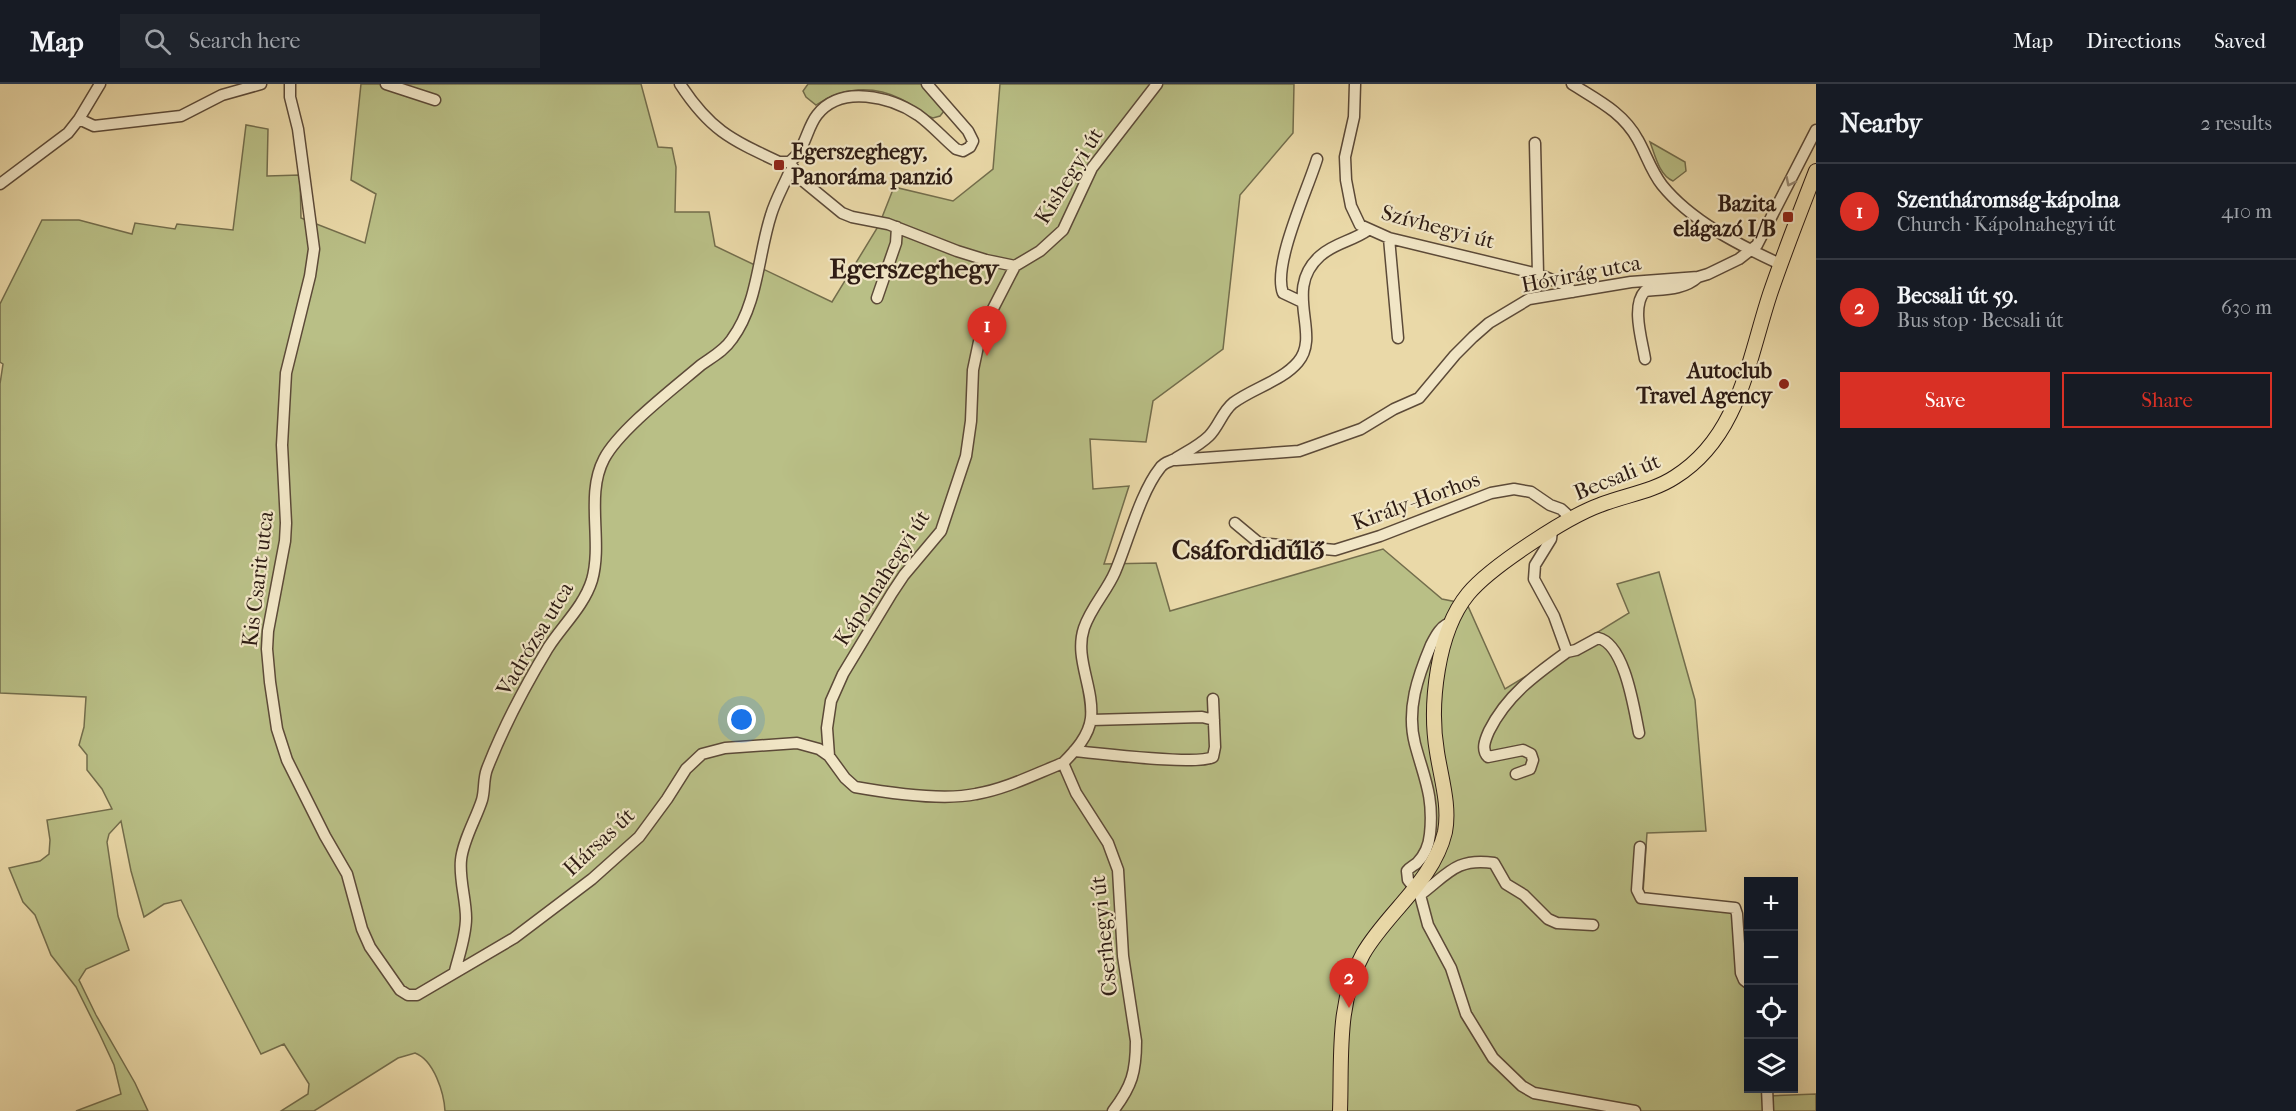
<!DOCTYPE html>
<html lang="en">
<head>
<meta charset="utf-8">
<style>
	:root { --surface:#171b24; --page:#20242c; --text:#f1f3f6; --muted:#9ea1a6; --line:#363941; --accent:#d93025 }
	body { margin:0; font-family:"IM FELL French Canon",serif; background:var(--page); color:var(--text) }
	.controls { position:absolute; right:18px; bottom:18px; display:grid; overflow:hidden; border-radius:0px; box-shadow:0 6px 24px #0002 }
	.controls button { width:54px; height:54px; display:grid; place-items:center; padding:0; border:0; border-bottom:2px solid var(--line); background:var(--surface); color:var(--text); font:30px sans-serif }
	.you { position:absolute; left:742px; top:636px; width:21px; height:21px; margin:-15px; border:4px solid #fff; border-radius:50%; background:#1a73e8; box-shadow:0 0 0 9px #1a73e833 }
	.badge { display:grid; place-items:center; width:39px; height:39px; border-radius:50%; background:var(--accent); color:#fff; font-size:20px; font-weight:700 }
	.pin { position:absolute; translate:-50% -50px; filter:drop-shadow(0 2px 3px #0008) }
	.pin::after { content:''; position:absolute; top:32px; width:21px; height:18px; background:inherit; clip-path:polygon(0 0,100% 0,50% 100%) }
	.list { margin:0; padding:0; list-style:none }
	h2 { display:flex; justify-content:space-between; align-items:center; height:78px; margin:0; padding:0 24px; font-size:26px }
	h2 small { font-size:20px; font-weight:400; color:var(--muted) }
	.list li { display:grid; grid-template-columns:39px 1fr auto; gap:18px; align-items:center; box-sizing:border-box; height:96px; padding:0 24px; border-top:2px solid var(--line) }
	.list b { display:block; font-size:22px; white-space:nowrap }
	.list p { margin:0; font-size:20px; white-space:nowrap; color:var(--muted) }
	.list em { font-size:20px; font-style:normal; color:var(--muted) }
	.actions { display:flex; gap:12px; padding:18px 24px }
	.actions a { flex:1; padding:14px 0; border:2px solid var(--accent); border-radius:0px; text-align:center; font-size:21px; color:var(--accent) }
	.actions .main { background:var(--accent); color:#fff }
	.icon { flex:none; width:33px; height:33px; fill:none; stroke:currentColor; stroke-width:2; stroke-linecap:round; stroke-linejoin:round }
	.map { position:relative; flex:none; width:1816px; height:1027px; overflow:hidden }
	header { display:flex; align-items:center; gap:36px; box-sizing:border-box; height:84px; padding:0 30px; background:var(--surface); border-bottom:2px solid var(--line) }
	header strong { font-size:28px }
	nav { display:flex; gap:33px; margin-inline-start:auto; font-size:21px }
	.search { width:420px; height:54px; background:var(--page); display:flex; align-items:center; gap:15px; box-sizing:border-box; padding:0 21px; border-radius:0px; color:var(--muted); font-size:22px }
	main { display:flex }
	aside { flex:1; background:var(--surface) }
	.map>svg:first-child { display:block }
	.green { fill:#b9bf86; stroke:#736d4c; stroke-width:1.5 }
	.lines { fill:none; stroke-linecap:round; stroke-linejoin:round }
	.minor-casing { stroke:#5c4a38; stroke-width:13 }
	.major-casing { stroke:#2d1b13; stroke-width:16 }
	.minor { stroke:#f1e6c6; stroke-width:10 }
	.major { stroke:#ead9a8; stroke-width:14 }
	.oneway { stroke:#998b75 }
	.poi-dot { fill:#8f2418; stroke:#f1e6c6; stroke-width:2 }
	.labels { text-anchor:middle; dominant-baseline:central; stroke-width:4.5; stroke-linejoin:round; paint-order:stroke }
	.poi-label { font-size:22px; font-weight:bold; fill:#2d1b13; stroke:#f1e6c6; text-anchor:end }
	.street-label { font-size:22px; fill:#2d1b13; stroke:#f1e6c6 }
	.district-label { font-size:28px; font-weight:bold; fill:#2d1b13; stroke:#f1e6c6 }
</style>
</head>
<body>
<header>
<strong>Map</strong>
<div class="search"><svg class="icon" aria-label="search" viewBox="0 0 24 24"><circle cx="10" cy="10" r="6"/><path d="M15 15l6 6"/></svg>Search here</div>
<nav><a>Map</a><a>Directions</a><a>Saved</a></nav>
</header>
<main>
<div class="map">
<svg width="1816" height="1027" viewBox="0 0 1816 1027">
	<rect width="100%" height="100%" fill="#ead9a8"/>
	<filter id="stains"><feTurbulence type="fractalNoise" baseFrequency=".00333" numOctaves="4"/><feColorMatrix values="0 0 0 0 .2 0 0 0 0 .09 0 0 0 0 .02 0 0 0 .5 -.17"/></filter>
	<radialGradient id="worn" r=".72"><stop offset=".6" stop-color="#630" stop-opacity="0"/><stop offset="1" stop-color="#630" stop-opacity=".3"/></radialGradient>
	<path class="green" d="M361 0H641L658 63 672 64 676 83 675 128H709L715 162 832 218 879 141 894 103 953 117 993 85 1000 0H1294L1293 49 1240 111 1223 265 1153 317 1146 358 1090 355 1093 405 1129 402 1104 480 1156 479 1170 527 1383 465 1442 515 1467 520 1505 605 1629 529 1617 500 1659 488 1695 616 1706 747 1647 749 1643 809 1738 821 1740 863 1748 883V1004L1768 1005V1012L1816 1010V1027H445C444 1009 434 976 415 969L398 974 314 1027H281L308 1010 309 1000 284 960 261 970 181 816 164 820 144 833 131 787 121 737 109 750 107 758 118 832 129 866 86 885 79 896 96 931 135 999 148 1027H76L121 1010 114 981 100 951 76 903 51 871 35 831 23 818 9 784 40 777 49 770 50 756 47 736 112 725 102 705 87 686V671L79 661 84 643 86 613 0 609V300L3 280 0 278V220L42 136H79L132 150 135 139 175 145 177 140 233 146 246 41 268 45 267 92 300 91 301 134 365 159 376 110 351 96Z
		M808 0H921L942 22 944 27 940 32 933 34C921 30 912 20 901 15 873 1 842 3 816 21L806 13 803 7Z
		M1650 58 1685 78 1686 87 1673 97C1659 91 1655 71 1650 58Z"/>
	<g class="lines">
		<g class="minor-casing">
			<path id="minor" d="M290 0V13L298 45 314 165 310 192 286 289 282 361 286 439 285 457 268 547 267 565 270 598 277 645 287 676 325 752 347 790 362 845 370 863 400 906 408 911H417L514 854 592 795 639 753 667 715 686 685 702 670 725 664 797 659 819 665 829 672
				M386 0 435 16
				M680 0C710 46 730 55 779 78H789
				M1355 0 1354 33 1345 73 1346 96 1351 122 1360 141 1389 154 1538 190 1567 202 1573 208
				M1572 0C1597 16 1623 28 1638 56 1646 70 1651 87 1662 101 1691 137 1739 161 1780 180
				M79 35 94 42 181 32 222 11 261 0
				M1535 59 1538 190
				M789 78 803 97 842 129 852 133 888 140 957 167 986 176 1015 182 1040 167 1063 146 1092 84 1157 0
				M789 78C805 68 806 45 817 31 841 0 891 13 918 31 932 41 943 54 956 65L963 67 970 63 973 57 968 47 927 0
				M0 100 68 49 79 35 100 0
				M1389 154 1398 254
				M1015 182 981 248 973 286 971 337 966 372 941 447 904 491 892 509 843 590 831 617 827 644 829 672 845 694 855 703C889 709 942 717 976 710 1006 705 1035 690 1063 679 1075 667 1089 652 1091 634 1094 603 1074 574 1084 544 1091 523 1107 507 1115 488 1128 458 1140 409 1160 384 1164 378 1169 378 1175 375 1186 368 1200 361 1209 352 1219 342 1222 328 1233 319 1253 304 1282 297 1298 278 1322 250 1282 206 1320 172 1334 159 1353 157 1368 146
				M877 214 896 159 897 143
				M1302 218 1283 209C1272 181 1308 105 1317 75
				M1645 275C1642 256 1631 222 1645 207 1663 205 1684 206 1698 193
				M1176 376 1299 367 1361 345 1394 325 1419 314 1455 271 1473 253 1489 239 1529 215 1631 198 1698 193 1708 190 1739 175 1757 161 1816 46
				M1235 439 1259 459 1335 466 1380 452 1491 409 1514 405 1531 408 1550 421 1561 425 1572 435
				M1552 447 1551 455 1535 481 1534 495 1554 532 1567 568 1576 566 1598 554C1625 560 1634 625 1639 649
				M1452 539C1442 539 1435 553 1431 561 1418 592 1406 625 1415 660 1424 694 1434 712 1430 750 1429 761 1425 771 1417 779 1413 782 1410 783 1407 787L1408 796 1420 811 1428 841 1451 884 1466 930 1493 974 1522 1002 1534 1009 1635 1027
				M1091 636 1202 633 1214 636
				M1074 667C1099 669 1196 682 1213 673L1215 663 1213 615
				M1063 679 1076 709 1108 759 1118 786 1123 872 1136 957C1136 988 1132 1002 1113 1027
				M1516 690 1530 685 1533 676 1531 670 1523 666 1488 673C1481 666 1485 656 1489 647 1507 611 1535 591 1567 568
				M1640 763 1637 806 1641 814 1735 824 1737 830 1741 889 1744 896 1748 899
				M1420 811C1447 791 1456 773 1494 779L1506 800 1524 811 1548 835 1557 839 1593 841
				M455 887C459 871 466 852 466 834 466 815 459 795 461 776 463 756 476 735 482 716 485 706 483 695 487 685 503 644 525 602 548 564 562 542 584 522 592 496 603 457 585 411 604 375 619 346 674 304 701 281 712 273 724 267 732 255 758 220 758 171 771 131 775 117 783 103 789 89L793 85
				M1767 1004 1768 1027"/>
		</g>
		<g class="major-casing">
			<path id="major" d="M1340 1027C1342 975 1336 918 1363 870 1387 828 1433 798 1445 748 1450 722 1441 694 1437 668 1429 621 1437 548 1468 510 1490 483 1567 433 1600 421 1625 411 1652 408 1675 393 1739 353 1748 277 1770 210 1784 169 1800 128 1816 87"/>
		</g>
		<use href="#minor" class="minor"/>
		<use href="#major" class="major"/>
	</g>
	<defs><path id="oneway-chevron" d="M-2-3.5L2.5 0L-2 3.5" fill="none" stroke-width="1.6" stroke-linecap="round" stroke-linejoin="round" transform="scale(1.5)"/></defs>
	<use class="oneway" href="#oneway-chevron" transform="translate(1790 98) rotate(117)"/>
	<g class="poi-dot">
		<rect x="773" y="75" width="12" height="12" rx="3"/>
		<rect x="1782" y="127" width="12" height="12" rx="3"/>
		<circle cx="1784" cy="300" r="6"/>
	</g>
	<g class="labels">
		<g class="poi-label">
			<text x="791" y="68" text-anchor="start">Egerszeghegy,<tspan x="791" dy="25">Panoráma panzió</tspan></text>
			<text x="1776" y="120">Bazita<tspan x="1776" dy="25">elágazó I/B</tspan></text>
			<text x="1772" y="287">Autoclub<tspan x="1772" dy="25">Travel Agency</tspan></text>
		</g>
		<g class="street-label">
			<text transform="translate(1069 92) rotate(-58)">Kishegyi út</text>
			<text transform="translate(1438 143) rotate(15)">Szívhegyi út</text>
			<text transform="translate(1581 190) rotate(-11)">Hóvirág utca</text>
			<text transform="translate(1617 393) rotate(-22)">Becsali út</text>
			<text transform="translate(1416 417) rotate(-20)">Király-Horhos</text>
			<text transform="translate(882 494) rotate(-57)">Kápolnahegyi út</text>
			<text transform="translate(258 495) rotate(-83)">Kis Csarit utca</text>
			<text transform="translate(535 555) rotate(-59)">Vadrózsa utca</text>
			<text transform="translate(599 758) rotate(-43)">Hársas út</text>
			<text transform="translate(1104 852) rotate(-96)">Cserhegyi út</text>
		</g>
		<g class="district-label">
			<text x="914" y="184">Egerszeghegy</text>
			<text x="1248" y="465">Csáfordidűlő</text>
		</g>
	</g>
	<rect width="100%" height="100%" filter="url(#stains)"/>
	<rect width="100%" height="100%" fill="url(#worn)"/>
</svg>
<div class="controls">
<button>+</button>
<button>−</button>
<button><svg class="icon" aria-label="locate" viewBox="0 0 24 24"><circle cx="12" cy="12" r="6"/><path d="M12 2v4M12 18v4M2 12h4M18 12h4"/></svg></button>
<button><svg class="icon" aria-label="layers" viewBox="0 0 24 24"><path d="M12 4l9 5-9 5-9-5zM3 14l9 5 9-5"/></svg></button>
</div>
<div class="you"></div>
<div class="pin badge" style="left:987px;top:272px">1</div>
<div class="pin badge" style="left:1349px;top:924px">2</div>
</div>
<aside>
<h2>Nearby<small>2 results</small></h2>
<ul class="list">
<li><span class="badge">1</span><div><b>Szentháromság-kápolna</b><p>Church · Kápolnahegyi út</p></div><em>410 m</em></li>
<li><span class="badge">2</span><div><b>Becsali út 59.</b><p>Bus stop · Becsali út</p></div><em>630 m</em></li>
</ul>
<div class="actions"><a class="main">Save</a><a>Share</a></div>
</aside>
</main>
</body>
</html>
